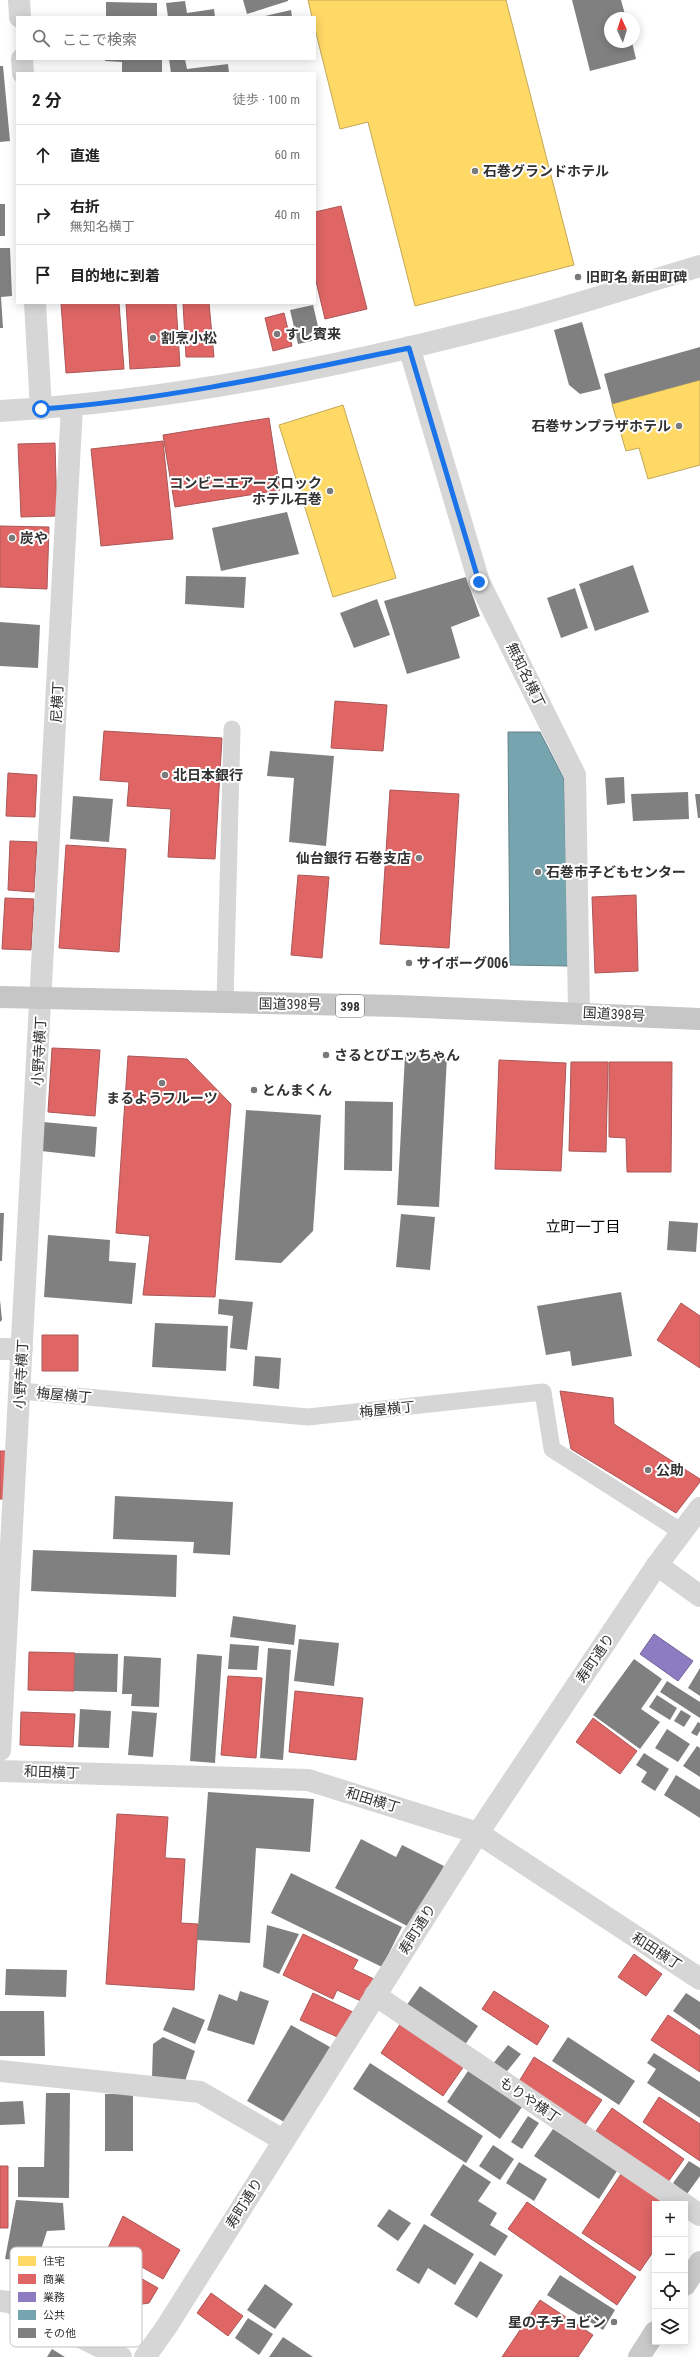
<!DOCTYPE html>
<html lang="ja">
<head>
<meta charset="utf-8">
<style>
	:root { --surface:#fff; --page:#f6f6f6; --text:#222; --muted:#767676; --line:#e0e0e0 }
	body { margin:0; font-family:"Roboto Condensed","Noto Sans JP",sans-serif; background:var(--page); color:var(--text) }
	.controls { position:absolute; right:12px; bottom:12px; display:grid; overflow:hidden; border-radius:0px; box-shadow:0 2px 10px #0003 }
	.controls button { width:36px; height:36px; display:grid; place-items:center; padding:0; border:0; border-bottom:1px solid var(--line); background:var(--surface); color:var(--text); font:20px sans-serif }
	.compass { position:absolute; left:604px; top:12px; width:36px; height:36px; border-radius:50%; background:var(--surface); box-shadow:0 2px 10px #0003; rotate:356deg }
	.stop { position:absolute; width:12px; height:12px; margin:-9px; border:3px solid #1a73e8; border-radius:50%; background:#fff }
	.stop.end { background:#1a73e8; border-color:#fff; box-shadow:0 1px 4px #0008 }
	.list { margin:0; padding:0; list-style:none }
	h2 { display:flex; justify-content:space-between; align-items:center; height:52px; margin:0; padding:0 16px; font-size:17px }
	h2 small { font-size:13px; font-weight:400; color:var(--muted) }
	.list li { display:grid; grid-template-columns:26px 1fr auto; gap:12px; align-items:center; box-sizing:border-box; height:60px; padding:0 16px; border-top:1px solid var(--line) }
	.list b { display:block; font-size:15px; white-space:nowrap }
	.list p { margin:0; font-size:13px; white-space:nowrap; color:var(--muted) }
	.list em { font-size:13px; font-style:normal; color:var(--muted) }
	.icon { flex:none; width:22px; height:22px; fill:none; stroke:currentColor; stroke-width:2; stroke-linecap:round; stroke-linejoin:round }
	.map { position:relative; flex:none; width:700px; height:2357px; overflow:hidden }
	.search { position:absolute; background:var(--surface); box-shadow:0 2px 10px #0003; left:16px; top:16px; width:300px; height:44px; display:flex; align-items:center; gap:10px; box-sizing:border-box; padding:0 14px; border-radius:0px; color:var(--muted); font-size:15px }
	.panel { position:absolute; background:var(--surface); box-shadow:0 2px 10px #0003; left:16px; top:72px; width:300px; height:232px; border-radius:0px }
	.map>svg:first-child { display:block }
	.homes { fill:#ffd966; stroke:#c2a756 }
	.shops { fill:#e06666; stroke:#ac5656 }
	.offices { fill:#8e7cc3; stroke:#726698 }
	.public { fill:#76a5af; stroke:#62828a }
	.building { fill:#808080 }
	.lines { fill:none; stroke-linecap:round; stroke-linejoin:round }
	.service { stroke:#d6d6d6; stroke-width:17 }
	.minor { stroke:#d6d6d6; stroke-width:22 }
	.tertiary { stroke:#d6d6d6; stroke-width:22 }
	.primary { stroke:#c9c9c9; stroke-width:22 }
	.trunk { stroke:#c6c6c6; stroke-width:22 }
	.route { stroke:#1a73e8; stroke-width:5 }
	.poi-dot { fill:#7a7a7a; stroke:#fff; stroke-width:1.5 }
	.labels { text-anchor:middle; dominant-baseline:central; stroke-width:4; stroke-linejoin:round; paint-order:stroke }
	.shield { fill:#fff; stroke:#707070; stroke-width:1 }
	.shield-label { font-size:13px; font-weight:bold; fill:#323232 }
	.poi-label { font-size:14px; font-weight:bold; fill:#323232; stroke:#fff; text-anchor:start }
	.street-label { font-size:14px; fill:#323232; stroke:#fff }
	.neighbourhood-label { font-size:15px; fill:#000; stroke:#fff }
	.key { fill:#fff; stroke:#c2c2c2; stroke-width:1 }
	.key-label { font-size:11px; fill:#323232 }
</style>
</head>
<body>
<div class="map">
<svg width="700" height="2357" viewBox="0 0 700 2357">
	<rect width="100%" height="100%" fill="#fff"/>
	<path class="homes" d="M308 0H506L574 265 415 306 368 122 340 129 315 29V17H312Z
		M700 380V465L648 479 639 448 626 451 612 404Z
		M343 405 396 578 333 597 279 425Z"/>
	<path class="shops" d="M341 206 367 309 325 319 315 277V212Z
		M61 303H119L124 369 66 373Z
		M126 303H176L180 366 130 369Z
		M183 303H209L214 357H186Z
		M284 313 292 346 273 351 265 318Z
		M269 418 280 490 175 507 163 435Z
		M163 441 173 539 101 546 91 449Z
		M55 443 57 516 21 517 18 444Z
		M0 526 49 527 47 589 0 587Z
		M335 701 387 705 383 751 331 748Z
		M104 731 222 738 215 859 168 857 171 809 127 806 129 782 100 780Z
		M8 773 37 775 35 817 6 816Z
		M390 790 459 794 449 948 380 944Z
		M10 841 37 842 34 892 8 890Z
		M66 845 126 849 119 952 59 948Z
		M298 875 329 877 322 958 291 955Z
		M636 895 638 971 595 973 592 897Z
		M5 898 34 899 31 950 2 949Z
		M52 1048 100 1050 95 1116 48 1112Z
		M128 1056 187 1059 231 1104 215 1297 143 1295 150 1236 116 1233Z
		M499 1060 566 1063 561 1171 495 1169Z
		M571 1062H608L606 1152 569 1151Z
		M609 1062H672L671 1172H627L626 1138 609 1137Z
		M681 1303 700 1316V1368L657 1340Z
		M42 1335H78V1371H42Z
		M560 1391 613 1398 614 1424 700 1479V1482L676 1513 571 1449Z
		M0 1451H6L4 1499H0Z
		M29 1652 75 1653 74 1691 28 1690Z
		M228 1676 262 1678 256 1758 221 1755Z
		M295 1691 363 1698 356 1760 289 1752Z
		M21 1712 75 1714 73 1747 20 1745Z
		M593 1718 637 1751 620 1774 576 1742Z
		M117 1814 168 1817 165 1858 185 1859 181 1923 198 1924 194 1990 106 1984Z
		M303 1934 358 1960 353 1969 376 1980 365 2003 337 1990 333 1999 283 1975Z
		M634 1954 662 1974 646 1996 618 1977Z
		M494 1991 549 2026 537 2045 482 2009Z
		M313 1993 357 2014 344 2040 300 2020Z
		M668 2015 700 2036V2072L651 2040Z
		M401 2023 464 2066 443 2096 381 2053Z
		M534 2057 602 2100 584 2126 518 2083Z
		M659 2097 700 2124V2161L643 2122Z
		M612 2108 684 2159 668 2182 596 2131Z
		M0 2166H8V2228H0Z
		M621 2174 666 2204H655V2249L640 2271 582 2233Z
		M527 2202 636 2277 617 2305 508 2229Z
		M123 2216 180 2250 163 2279 108 2248Z
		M109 2260 158 2288 149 2303 123 2307 94 2288Z
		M211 2293 243 2316 228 2336 197 2313Z
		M540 2300 593 2335 578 2357H502Z"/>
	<path class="offices" d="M654 1634 693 1661 678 1681 640 1654Z"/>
	<path class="public" d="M508 732H540L564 779 568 966 510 965Z"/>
	<path class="building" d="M243 0H288V1L247 14Z
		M572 0H621L626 18H610V42H632L636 59 590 71Z
		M185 1 187 13 214 9 215 17H168L166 3Z
		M106 2 157 3V17H106Z
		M291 10 292 17H265V16Z
		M105 59H162V73H122V62L105 61Z
		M169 59H185L187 69 228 64 229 73H171Z
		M0 66H3L10 141 0 142Z
		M0 204H5V236H0Z
		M0 248H10L12 296 1 297 3 328H0Z
		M313 305 321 339 298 344 290 310Z
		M582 322 601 389 580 394 569 385 554 330Z
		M700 347V380L612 404 604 374Z
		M287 512 299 554 221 571 212 528Z
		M633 565 649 612 595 631 579 584Z
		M186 576 246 577 244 608 185 604Z
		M466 577 480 616 451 627 460 658 407 674 384 601Z
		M575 588 588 628 561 638 547 598Z
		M377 599 390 635 354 648 340 613Z
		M0 622 40 625 38 668 0 666Z
		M270 751 334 756 326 846 289 842 294 778 267 776Z
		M624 777 625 803 607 805 605 778Z
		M688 792 689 819 633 821 631 794Z
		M695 794H700V818H698Z
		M73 796 113 799 109 842 70 839Z
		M405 1055 447 1057 439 1207 397 1205Z
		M345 1101 393 1102 392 1171 344 1170Z
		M246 1110 321 1115 313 1231 281 1263 235 1260Z
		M43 1122 97 1127 95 1157 41 1151Z
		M0 1213H4L2 1261H0Z
		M401 1214 435 1217 430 1270 396 1267Z
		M669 1221 698 1223 696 1252 667 1250Z
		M48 1235 110 1240 109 1261 136 1263 132 1304 44 1297Z
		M621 1292 632 1356 572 1366 570 1351 546 1355 537 1306Z
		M219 1299 253 1302 247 1350 230 1348 233 1316 218 1314Z
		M0 1300 2 1320 0 1322Z
		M155 1323 228 1326 226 1371 152 1367Z
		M255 1356 281 1358 279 1389 253 1386Z
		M115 1496 233 1502 230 1555 193 1553 194 1542 113 1539Z
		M33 1550 177 1555 176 1597 31 1591Z
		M233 1616 296 1625 294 1645 230 1637Z
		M299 1639 339 1643 334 1686 294 1681Z
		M230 1644 259 1646 257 1670 228 1669Z
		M268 1648 291 1650 283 1760 260 1758Z
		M75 1653 118 1654 117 1692 74 1691Z
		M197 1654 222 1656 215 1763 190 1761Z
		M124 1656 161 1658 159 1707 131 1706 132 1694H122Z
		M634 1659 662 1679 641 1709 660 1722 640 1749 593 1715Z
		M700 1668V1696L688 1688Z
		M667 1681 700 1702V1718L660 1692Z
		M657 1695 677 1708 670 1720 649 1707Z
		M80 1709 111 1711 109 1748 78 1747Z
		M681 1710 691 1716 684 1727 674 1721Z
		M132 1711 157 1713 153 1757 128 1755Z
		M698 1722 700 1723V1731L697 1736 691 1733Z
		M667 1729 690 1744 678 1762 655 1748Z
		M697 1746 700 1748V1777L683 1766Z
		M644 1753 669 1769 655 1791 641 1782 647 1772 636 1765Z
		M676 1775 700 1790V1818L664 1795Z
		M208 1792 314 1799 310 1852 256 1848 250 1943 197 1940Z
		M361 1839 396 1857 402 1845 444 1866 411 1928 335 1888Z
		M291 1873 402 1927 382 1967 271 1913Z
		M267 1925 299 1934 279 1974 263 1967Z
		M6 1969 67 1970 66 1997 5 1995Z
		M420 1986 478 2026 462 2049 404 2009Z
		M240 1991 269 2001 254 2045 207 2030 219 1994 237 2001Z
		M686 1993 700 2002V2030L673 2011Z
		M173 2007 205 2020 195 2044 163 2030Z
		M0 2011H44L45 2056H0Z
		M291 2025 330 2047 286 2123 247 2101Z
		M163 2037 195 2051 185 2081 152 2077 153 2044Z
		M568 2037 635 2081 619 2105 552 2061Z
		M508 2045 521 2054 504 2075 492 2065Z
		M654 2053 700 2082V2118L647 2083 656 2069 647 2063Z
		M370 2063 483 2136 466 2163 353 2089Z
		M468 2071 522 2107 500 2139 447 2102Z
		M46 2093H70L69 2198 18 2197V2167H44Z
		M105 2094H133V2151H105Z
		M23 2101 25 2124 0 2125V2102Z
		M528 2116 539 2123 522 2149 511 2142Z
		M553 2129 617 2171 599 2199 534 2156Z
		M493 2145 514 2159 500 2180 479 2166Z
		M689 2161 700 2168V2176L687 2194 673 2183Z
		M519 2162 547 2179 534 2201 506 2183Z
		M463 2164 491 2182 478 2201 497 2213 490 2225 508 2236 495 2256 430 2215Z
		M16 2200 63 2203 65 2230 47 2231 37 2262 5 2259Z
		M389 2209 411 2223 398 2241 377 2226Z
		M424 2224 474 2254 455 2285 428 2268 419 2284 396 2270Z
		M480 2261 503 2275 477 2318 454 2304Z
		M560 2275 615 2310 603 2330 547 2295Z
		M265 2284 293 2304 275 2329 247 2310Z
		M248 2318 273 2334 259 2355 235 2338Z
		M283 2337 313 2357H269Z
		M52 2349 65 2357H47Z"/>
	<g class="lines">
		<path class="service" d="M225 1003 232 729
			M20 1391 308 1417 543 1392 552 1449 682 1532"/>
		<path class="minor" d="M19 0 20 17
			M22 59 23 73
			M35 303 41 409
			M409 347 479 582 575 775 579 1012
			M0 411C168 401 334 368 496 326 565 309 632 286 700 266
			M0 1349H22
			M657 1565 700 1596
			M0 1750 72 406
			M0 1771 308 1780 478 1833 700 1979
			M375 1995 684 2204
			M0 2071 200 2092 283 2140
			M685 2205 700 2215
			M0 2301 9 2302 121 2357"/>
		<path class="tertiary" d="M145 2357 167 2326 478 1833 657 1565 700 1508"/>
		<path class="primary" d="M685 2285 700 2262
			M639 2357 655 2332"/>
		<path class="trunk" d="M0 997 397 1006 700 1019"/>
	</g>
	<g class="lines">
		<path class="route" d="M41 409C165 400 288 373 409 348L479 582"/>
	</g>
	<g class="poi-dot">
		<circle cx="475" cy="171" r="4"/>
		<circle cx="578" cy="277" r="4"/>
		<circle cx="277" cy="334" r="4"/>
		<circle cx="153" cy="338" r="4"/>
		<circle cx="679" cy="426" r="4"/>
		<circle cx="330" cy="491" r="4"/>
		<circle cx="12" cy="538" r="4"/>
		<circle cx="165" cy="775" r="4"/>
		<circle cx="419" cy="858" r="4"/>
		<circle cx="538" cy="872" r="4"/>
		<circle cx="409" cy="963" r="4"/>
		<circle cx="326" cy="1055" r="4"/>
		<circle cx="162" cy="1083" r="4"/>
		<circle cx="254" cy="1090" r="4"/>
		<circle cx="648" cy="1470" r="4"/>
		<circle cx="614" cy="2322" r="4"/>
	</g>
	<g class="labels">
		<rect class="shield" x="336" y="995" width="28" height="22" rx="3"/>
		<g class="shield-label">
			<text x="350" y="1006">398</text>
		</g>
		<g class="poi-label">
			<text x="483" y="171">石巻グランドホテル</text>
			<text x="586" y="277">旧町名 新田町碑</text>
			<text x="285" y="334">すし賓来</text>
			<text x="161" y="338">割烹小松</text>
			<text x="671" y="426" text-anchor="end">石巻サンプラザホテル</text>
			<text x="322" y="483" text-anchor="end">コンビニエアーズロック<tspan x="322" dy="16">ホテル石巻</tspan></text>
			<text x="20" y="538">炭や</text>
			<text x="173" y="775">北日本銀行</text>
			<text x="411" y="858" text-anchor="end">仙台銀行 石巻支店</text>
			<text x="546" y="872">石巻市子どもセンター</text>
			<text x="417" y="963">サイボーグ006</text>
			<text x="334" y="1055">さるとびエッちゃん</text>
			<text x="262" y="1090">とんまくん</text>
			<text x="162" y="1098" text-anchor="middle">まるようフルーツ</text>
			<text x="656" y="1470">公助</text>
			<text x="606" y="2322" text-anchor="end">星の子チョビン</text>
		</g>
		<g class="street-label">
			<text transform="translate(526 675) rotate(64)">無知名横丁</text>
			<text transform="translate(57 702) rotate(-87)">尼横丁</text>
			<text transform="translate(290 1004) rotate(1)">国道398号</text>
			<text transform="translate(614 1014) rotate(3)">国道398号</text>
			<text transform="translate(39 1051) rotate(-87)">小野寺横丁</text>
			<text transform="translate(21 1374) rotate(-87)">小野寺横丁</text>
			<text transform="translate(64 1395) rotate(5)">梅屋横丁</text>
			<text transform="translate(387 1409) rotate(-6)">梅屋横丁</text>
			<text transform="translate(595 1658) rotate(-56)">寿町通り</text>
			<text transform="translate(52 1772) rotate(2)">和田横丁</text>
			<text transform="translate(373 1800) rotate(17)">和田横丁</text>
			<text transform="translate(417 1929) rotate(-58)">寿町通り</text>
			<text transform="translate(657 1951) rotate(33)">和田横丁</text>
			<text transform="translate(530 2100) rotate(34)">もりや横丁</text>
			<text transform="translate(244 2203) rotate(-58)">寿町通り</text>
		</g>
		<g class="neighbourhood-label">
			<text x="583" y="1227">立町一丁目</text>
		</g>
	</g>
	<rect x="10" y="2247" width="132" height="100" rx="6" class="key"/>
	<rect x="18" y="2256" width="18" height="10" fill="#ffd966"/>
	<rect x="18" y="2274" width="18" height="10" fill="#e06666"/>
	<rect x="18" y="2292" width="18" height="10" fill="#8e7cc3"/>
	<rect x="18" y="2310" width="18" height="10" fill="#76a5af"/>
	<rect x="18" y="2328" width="18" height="10" fill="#808080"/>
	<g class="key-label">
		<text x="43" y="2265">住宅</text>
		<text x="43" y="2283">商業</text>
		<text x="43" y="2301">業務</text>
		<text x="43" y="2319">公共</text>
		<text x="43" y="2337">その他</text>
	</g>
</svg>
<div class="controls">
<button>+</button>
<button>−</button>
<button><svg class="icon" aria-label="locate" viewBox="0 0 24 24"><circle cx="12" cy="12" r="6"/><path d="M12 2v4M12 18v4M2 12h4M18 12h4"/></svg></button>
<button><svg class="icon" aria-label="layers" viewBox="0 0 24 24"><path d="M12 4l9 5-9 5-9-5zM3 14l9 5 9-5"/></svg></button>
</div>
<svg class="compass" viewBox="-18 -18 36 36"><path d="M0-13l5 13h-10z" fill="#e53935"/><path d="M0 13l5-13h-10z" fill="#767676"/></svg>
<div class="stop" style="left:41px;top:409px"></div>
<div class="stop end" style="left:479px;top:582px"></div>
<div class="search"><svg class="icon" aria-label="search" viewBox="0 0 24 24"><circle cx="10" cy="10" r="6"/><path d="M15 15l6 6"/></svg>ここで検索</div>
<section class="panel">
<h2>2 分<small>徒歩 · 100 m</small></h2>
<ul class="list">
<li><svg class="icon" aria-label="ahead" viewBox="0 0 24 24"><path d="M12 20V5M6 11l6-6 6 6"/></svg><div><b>直進</b></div><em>60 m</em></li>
<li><svg class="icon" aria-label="right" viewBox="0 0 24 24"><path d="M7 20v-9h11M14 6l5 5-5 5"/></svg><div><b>右折</b><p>無知名横丁</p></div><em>40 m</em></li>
<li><svg class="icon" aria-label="arrive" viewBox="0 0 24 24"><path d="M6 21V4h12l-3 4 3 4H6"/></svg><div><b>目的地に到着</b></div></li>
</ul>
</section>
</div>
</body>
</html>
